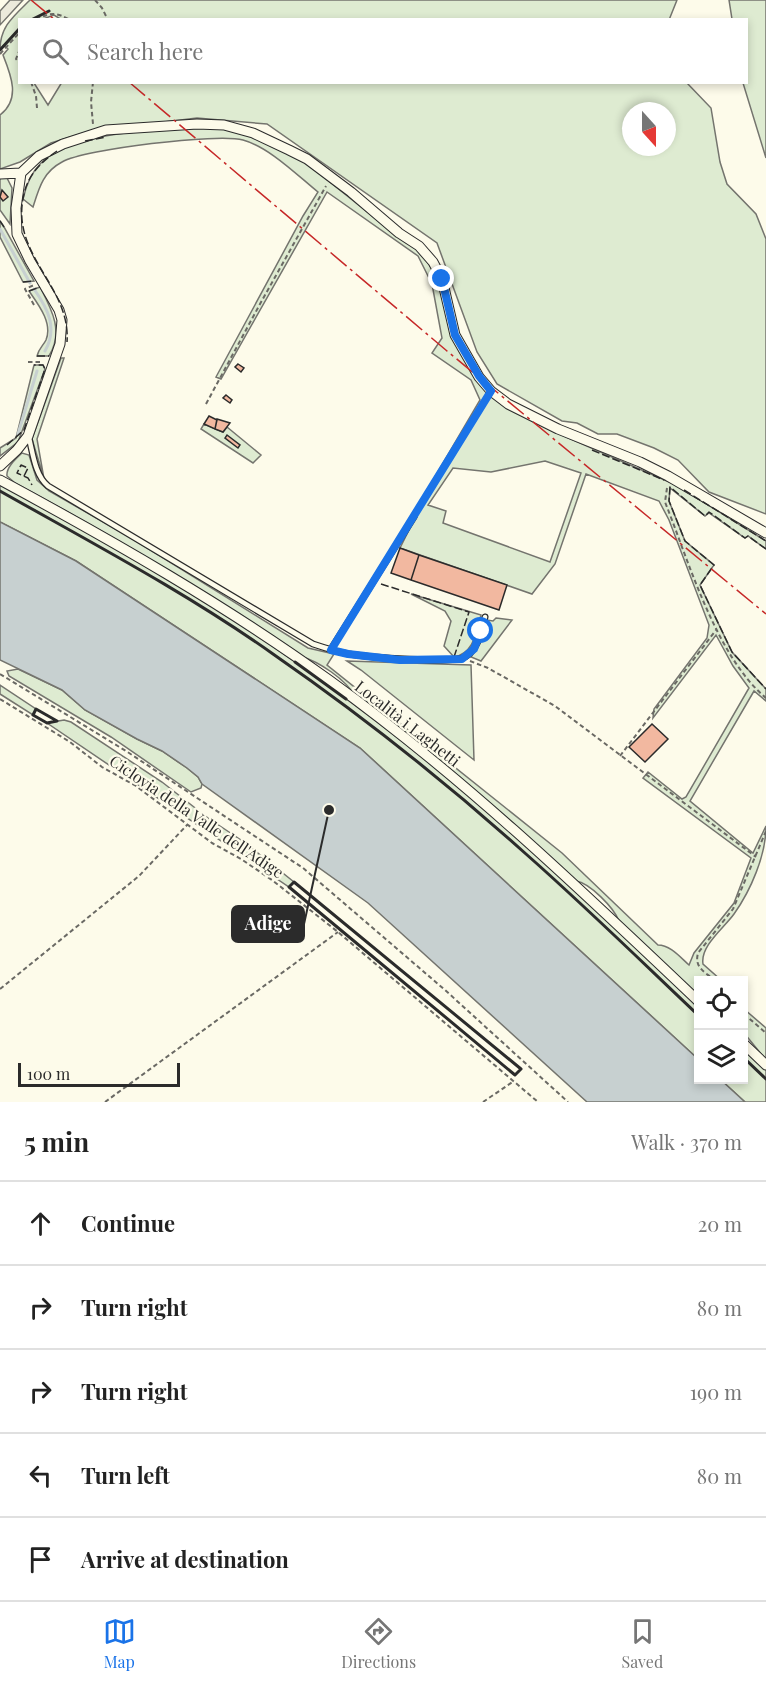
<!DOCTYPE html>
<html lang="en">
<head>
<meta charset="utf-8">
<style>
	:root { --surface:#fff; --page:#f2f2f2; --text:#222; --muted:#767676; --line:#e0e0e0; --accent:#1a73e8 }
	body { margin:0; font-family:"Playfair Display",serif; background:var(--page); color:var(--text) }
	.controls { position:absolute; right:18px; bottom:18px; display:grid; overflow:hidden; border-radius:0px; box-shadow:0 3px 9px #0003 }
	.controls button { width:54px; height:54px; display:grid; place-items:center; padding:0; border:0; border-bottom:2px solid var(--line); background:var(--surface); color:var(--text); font:30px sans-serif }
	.compass { position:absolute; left:622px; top:102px; width:54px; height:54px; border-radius:50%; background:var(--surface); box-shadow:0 3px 9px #0003; rotate:159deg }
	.scale { position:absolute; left:18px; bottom:15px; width:162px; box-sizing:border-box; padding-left:6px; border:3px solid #2b2b2b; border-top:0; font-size:16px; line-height:21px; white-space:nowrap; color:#2b2b2b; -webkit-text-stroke:4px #fdfbea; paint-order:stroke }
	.stop { position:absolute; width:18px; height:18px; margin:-14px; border:4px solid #1a73e8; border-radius:50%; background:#fff }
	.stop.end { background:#1a73e8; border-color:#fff; box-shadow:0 2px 6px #0008 }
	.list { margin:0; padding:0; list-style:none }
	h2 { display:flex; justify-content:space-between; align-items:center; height:78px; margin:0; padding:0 24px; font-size:26px }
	h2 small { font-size:20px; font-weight:400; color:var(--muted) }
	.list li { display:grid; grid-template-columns:39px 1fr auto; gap:18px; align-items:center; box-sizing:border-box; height:84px; padding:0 24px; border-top:2px solid var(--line) }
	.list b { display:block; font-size:22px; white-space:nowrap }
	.list em { font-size:20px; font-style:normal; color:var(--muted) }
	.icon { flex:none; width:33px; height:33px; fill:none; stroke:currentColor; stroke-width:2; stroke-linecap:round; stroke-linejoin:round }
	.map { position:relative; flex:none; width:766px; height:1102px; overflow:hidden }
	.search { position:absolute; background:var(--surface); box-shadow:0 3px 9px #0003; left:18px; right:18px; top:18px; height:66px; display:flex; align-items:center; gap:15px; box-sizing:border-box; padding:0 21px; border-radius:0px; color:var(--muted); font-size:22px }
	.sheet { height:498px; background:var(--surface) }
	nav { display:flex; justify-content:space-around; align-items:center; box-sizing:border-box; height:84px; border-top:2px solid var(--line); background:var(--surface); font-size:16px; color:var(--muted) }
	nav a { display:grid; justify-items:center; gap:3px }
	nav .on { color:var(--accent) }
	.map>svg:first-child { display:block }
	.green { fill:#deebd1; stroke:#74746e; stroke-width:1.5; fill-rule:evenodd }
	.parking { fill:#eceadb; stroke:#74746e; stroke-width:1.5 }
	.water { fill:#c7d0d0; stroke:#74746e; stroke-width:1.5 }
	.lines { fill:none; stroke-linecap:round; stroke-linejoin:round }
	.stream { stroke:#c7d0d0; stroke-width:3 }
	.building { fill:#f2b8a0; stroke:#2b2b2b; stroke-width:1.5 }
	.service-casing { stroke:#2b2b2b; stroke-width:7 }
	.minor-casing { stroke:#2b2b2b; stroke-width:11 }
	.path { stroke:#6a6964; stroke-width:2; stroke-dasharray:4.5 3; stroke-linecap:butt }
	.service { stroke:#fdfbea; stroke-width:4.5 }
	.minor { stroke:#fdfbea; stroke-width:9 }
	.fence { stroke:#2b2b2b; stroke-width:1.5; stroke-dasharray:8 3; stroke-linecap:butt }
	.wall { stroke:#2b2b2b; stroke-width:3 }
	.power { stroke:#c62828; stroke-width:1.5; stroke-dasharray:21 4.5 3 4.5; stroke-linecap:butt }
	.route { stroke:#1a73e8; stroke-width:8 }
	.labels { text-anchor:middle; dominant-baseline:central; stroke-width:4.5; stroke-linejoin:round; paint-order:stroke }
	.street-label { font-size:16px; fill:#2b2b2b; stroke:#fdfbea }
	.leader { fill:none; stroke:#2b2b2b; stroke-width:2 }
	.callout-dot { fill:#2b2b2b; stroke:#fdfbea; stroke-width:2 }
	.callout { fill:#2b2b2b; stroke:#2b2b2b; stroke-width:2 }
	.callout-label { font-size:18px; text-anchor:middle; font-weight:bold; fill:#fff }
</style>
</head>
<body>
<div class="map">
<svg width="766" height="1102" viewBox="0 0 766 1102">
	<rect width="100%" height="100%" fill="#fdfbea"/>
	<path class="green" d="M30 0H677L669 20H62L54 15 43 19 20 20V82L34 83 48 105 62 82 687 83 711 108 720 162 727 184 756 214 766 239V514L709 492 678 460 654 448 617 434H598L577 423 562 421 497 384 477 352 437 243 267 124 197 118 139 125 103 127 51 143 20 162 0 169V115C21 99 11 75 3 55L8 49 4 45 0 50C0 26 14 16 30 0ZM631 111H667V147H631Z
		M729 0H766V158L743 83 746 82V20L732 19Z
		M217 128 246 133 306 163 391 231 417 247 437 276 451 334 486 389 564 436 676 485 766 541V549L748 536 745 538 709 513 705 516 670 488 669 501 685 541 714 565 700 585 732 652 766 689V701L754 691 690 801 753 853 766 826C766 855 751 890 734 914 724 928 700 946 703 964L721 980 698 981V998L619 921C614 908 590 883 576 881L356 697C345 679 320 662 300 656 208 592 113 536 15 483L7 476C6 467 16 459 22 453L29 455 37 480 49 491 128 536 308 648 334 654 327 665 562 853 658 945C670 945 680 957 689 965L694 953 734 903 751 858 643 778 648 772 682 799 686 797 749 688 733 666 716 635 653 718 654 709 707 638 709 625 669 520 659 501 586 474 555 564 532 594 400 548 415 518 412 516 480 400 471 380 432 353 442 338 432 284 418 256 327 192 221 379 216 377 303 216 318 192C297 175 269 147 243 140 218 133 85 149 62 162 43 172 39 188 33 207L23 199C26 185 31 173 41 163 75 129 171 129 217 128ZM545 461 581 473 550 562 443 523 446 511 428 505 453 468 491 472Z
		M4 177 7 178 12 188 10 224 0 210V178Z
		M0 221 4 227 34 281 23 282 0 237Z
		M40 287C52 310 64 332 49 356H37C39 348 43 346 46 340 53 323 38 304 29 291Z
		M61 358H64L37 439 44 479 32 439Z
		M34 365H43L45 369 18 442 0 456V448L16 438Z
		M204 424 223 432 227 427 261 455 253 463 201 429Z
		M0 484C86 532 173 578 254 633 343 694 429 759 509 830 574 886 636 947 698 1006V1059L360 748 76 561 0 522Z
		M411 594 481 615C476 633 474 653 454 657L444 646 451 621 445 611Z
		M496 618 512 620 481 661 471 657 480 643 487 620 493 621Z
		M347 661 471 665 474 760 361 670Z
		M18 669 62 690 85 710 137 739 162 751 187 768 198 777 202 784 201 788 191 792 111 737 9 676 7 671Z
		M0 685 36 709 33 715 0 694Z
		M64 720 71 722 162 782 208 818 244 842 294 882 289 887 47 723Z
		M744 1009 766 1028V1060L744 1033Z
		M744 1049 766 1070V1102H745L721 1080H744Z"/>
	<path class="parking" d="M10 0H23L0 25V11Z"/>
	<path class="water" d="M0 522 76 561 360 748 698 1059V1080H721L745 1102H587L368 903 202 784 198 777 187 768 162 751 137 739 85 710 62 690 0 660Z"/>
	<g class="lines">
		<path class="stream" d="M0 229 30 283
			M34 289C48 309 58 328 45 351
			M18 434 37 371"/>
	</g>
	<path class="building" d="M2 190 8 197 3 201 0 197Z
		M238 364 244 368 241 372 235 367Z
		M226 395 232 400 230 403 223 398Z
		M209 416 217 420 215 429 204 424Z
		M217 419 230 423 223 432 215 429Z
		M227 435 240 445 238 448 225 438Z
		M400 548 419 555 411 580 391 573Z
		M419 555 507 585 499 610 411 580Z
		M652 724 668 739 645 762 629 747Z"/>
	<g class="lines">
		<g class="service-casing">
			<path id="service" d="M29 438C33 454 35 475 48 486L313 644C325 648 337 652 349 654 367 657 453 664 465 657 479 648 481 632 485 617
				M331 649 414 517"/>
		</g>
		<g class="minor-casing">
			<path id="minor" d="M21 173 39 156 63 144 106 130 197 124 224 125 253 133 289 150 307 159 351 192 399 233 419 246 433 262 442 279 455 335 479 377 491 391 508 404 558 429 640 462 668 476 766 533
				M0 174 21 173
				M0 466 17 450 28 436 60 344 62 320 59 310 30 261 17 234 16 208 21 173
				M0 480C113 541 225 605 329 680 462 776 580 889 698 1001
				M744 1044 766 1065"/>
		</g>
		<path class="path" d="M95 0 102 8 108 20
			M36 20C50 12 56 12 70 20
			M20 49 16 59 20 64
			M0 54 20 32
			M31 82 36 96 37 108
			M93 82 91 102 93 124
			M34 305 25 289 34 285
			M28 362H42
			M206 404 260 304 326 186
			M667 488 665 502C689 562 716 656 766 698
			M418 511 487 398
			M470 661 488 668 555 706 756 857
			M0 674 126 751 303 868 445 990 568 1102
			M0 699 70 742 102 767 136 786 212 843 241 859 272 880 338 932 538 1102
			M620 756 716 630
			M716 981C705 972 694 968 698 953L733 909 766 831
			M0 989 139 876 187 825
			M744 1014 766 1033
			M105 1102 338 932
			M483 1102 514 1081"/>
		<use href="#service" class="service"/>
		<use href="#minor" class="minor"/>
		<path class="fence" d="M85 141 106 137
			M57 151C41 162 28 175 24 194 9 255 71 285 67 342
			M0 221 4 227
			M23 282 34 281
			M29 291 40 287
			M37 356H49
			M7 445 24 430 45 369 43 365H34
			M592 450 664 480
			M24 476 28 468 21 465 17 473 28 478 32 485
			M684 490 766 541
			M766 549 748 536 745 538 709 512 705 516 670 487 669 501 685 541 714 565 700 585 732 652 766 689
			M381 584 469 612 454 657"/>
		<path class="wall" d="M31 20 49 11
			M0 50 20 28
			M0 491C92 543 187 593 273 654 361 715 446 782 526 854 585 906 641 961 698 1015
			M295 662 346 699
			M36 709 57 721 47 723 33 715Z
			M294 882 521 1069 515 1075 289 887Z
			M744 1058 766 1079"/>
		<path class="power" d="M31 0 55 20
			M129 82 447 351 766 614"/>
	</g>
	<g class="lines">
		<path class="route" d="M442 279 455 335 479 376 491 391 331 650 348 654 400 660 462 659 474 649 481 631"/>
	</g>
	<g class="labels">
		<g class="street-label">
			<text transform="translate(408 723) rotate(38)">Località i Laghetti</text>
			<text transform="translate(197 816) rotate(34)">Ciclovia della Valle dell'Adige</text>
		</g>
	</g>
	<path class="leader" d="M329 810L304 924"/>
	<circle class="callout-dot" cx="329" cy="810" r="6"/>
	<rect class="callout" x="232" y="906" width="72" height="36" rx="6"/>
	<g class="callout-label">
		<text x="268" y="930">Adige</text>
	</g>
</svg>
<div class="controls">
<button><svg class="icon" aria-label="locate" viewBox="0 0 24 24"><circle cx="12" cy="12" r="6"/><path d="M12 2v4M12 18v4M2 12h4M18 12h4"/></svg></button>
<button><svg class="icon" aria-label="layers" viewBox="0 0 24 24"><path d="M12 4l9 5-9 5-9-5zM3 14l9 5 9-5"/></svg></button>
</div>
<svg class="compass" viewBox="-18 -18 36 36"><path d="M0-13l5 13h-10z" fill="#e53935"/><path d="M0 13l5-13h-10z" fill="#767676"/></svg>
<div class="scale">100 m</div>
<div class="stop" style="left:481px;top:631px"></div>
<div class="stop end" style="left:442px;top:279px"></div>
<div class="search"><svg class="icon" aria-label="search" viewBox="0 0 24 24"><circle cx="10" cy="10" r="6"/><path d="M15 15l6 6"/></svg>Search here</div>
</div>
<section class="sheet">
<h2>5 min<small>Walk · 370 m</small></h2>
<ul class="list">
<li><svg class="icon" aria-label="ahead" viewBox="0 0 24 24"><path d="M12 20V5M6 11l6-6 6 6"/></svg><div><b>Continue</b></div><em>20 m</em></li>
<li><svg class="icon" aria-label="right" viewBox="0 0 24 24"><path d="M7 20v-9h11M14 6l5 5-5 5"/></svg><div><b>Turn right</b></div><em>80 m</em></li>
<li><svg class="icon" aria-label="right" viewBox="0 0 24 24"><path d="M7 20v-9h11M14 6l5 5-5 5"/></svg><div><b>Turn right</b></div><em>190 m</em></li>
<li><svg class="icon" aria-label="left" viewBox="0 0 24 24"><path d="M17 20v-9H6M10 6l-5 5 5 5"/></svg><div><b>Turn left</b></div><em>80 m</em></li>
<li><svg class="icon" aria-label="arrive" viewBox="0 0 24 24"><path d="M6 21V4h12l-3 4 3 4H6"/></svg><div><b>Arrive at destination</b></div></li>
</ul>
</section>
<nav>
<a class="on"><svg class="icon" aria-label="map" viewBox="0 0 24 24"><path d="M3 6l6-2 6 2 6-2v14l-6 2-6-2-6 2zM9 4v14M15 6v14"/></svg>Map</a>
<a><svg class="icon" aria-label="directions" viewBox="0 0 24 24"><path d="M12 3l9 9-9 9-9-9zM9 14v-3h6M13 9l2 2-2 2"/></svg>Directions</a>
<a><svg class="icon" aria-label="saved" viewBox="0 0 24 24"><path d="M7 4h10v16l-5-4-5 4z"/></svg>Saved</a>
</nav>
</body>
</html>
